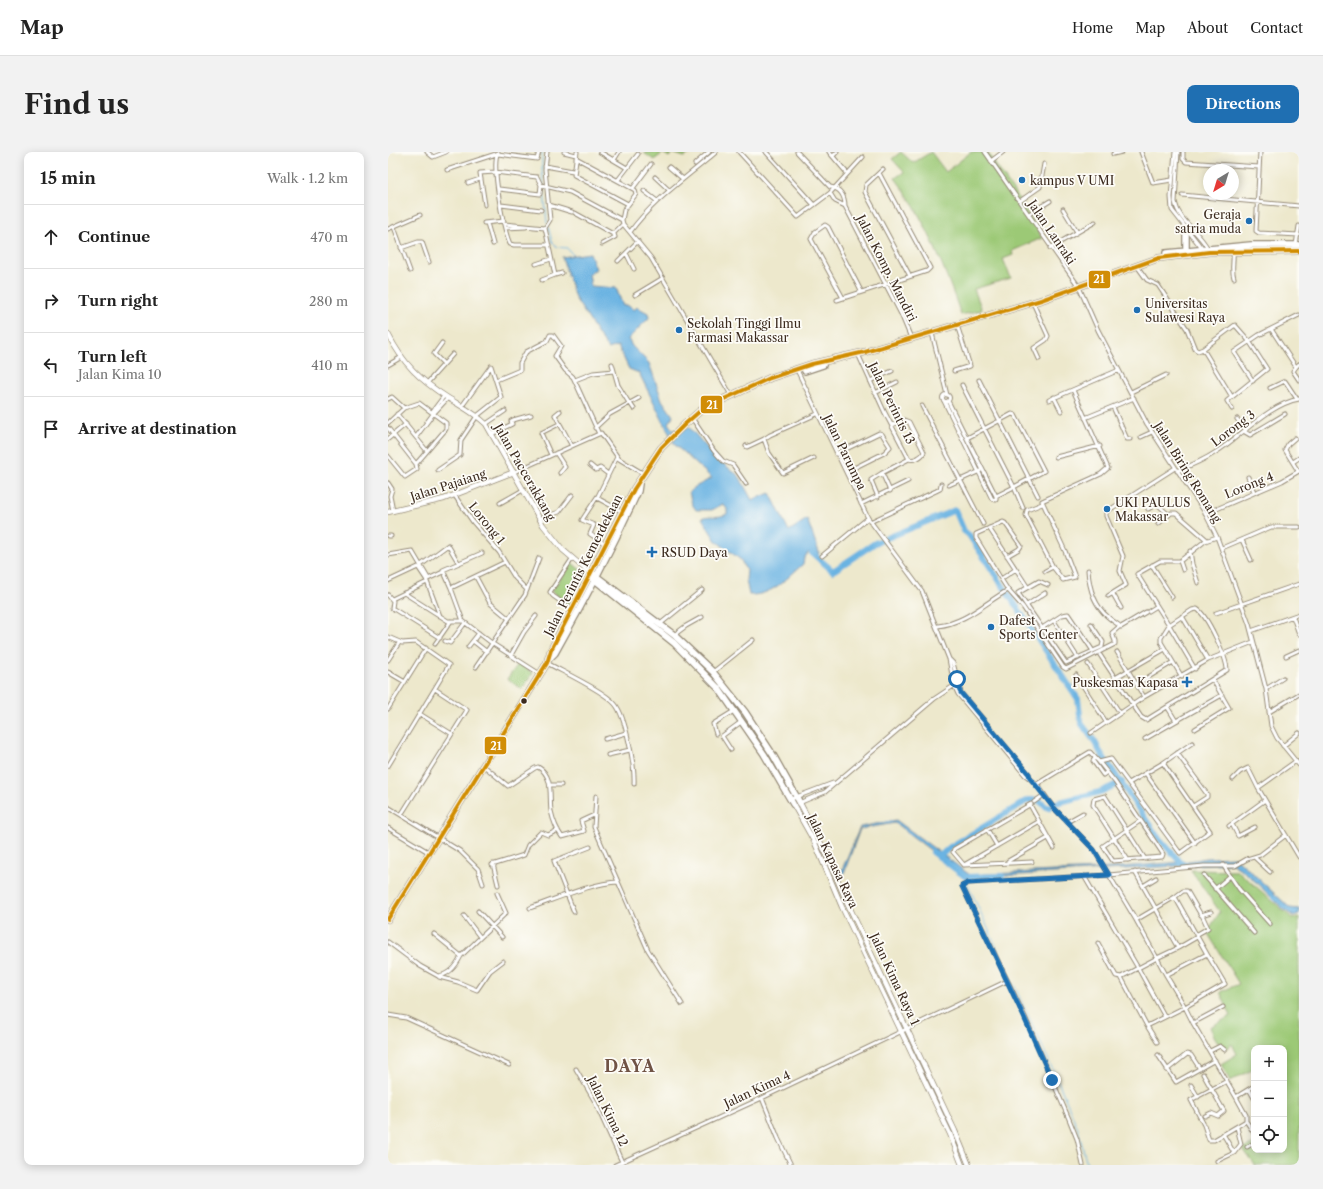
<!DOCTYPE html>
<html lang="en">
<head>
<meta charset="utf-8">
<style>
	:root { --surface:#fff; --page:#f2f2f2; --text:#222; --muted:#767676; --line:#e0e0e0; --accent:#1f6fb2 }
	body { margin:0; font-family:"Libre Caslon Text",serif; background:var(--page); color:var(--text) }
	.controls { position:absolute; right:12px; bottom:12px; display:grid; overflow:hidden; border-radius:8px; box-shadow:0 2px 10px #0003 }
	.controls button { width:36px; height:36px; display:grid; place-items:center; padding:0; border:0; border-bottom:1px solid var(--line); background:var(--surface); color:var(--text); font:20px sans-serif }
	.compass { position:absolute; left:815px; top:12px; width:36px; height:36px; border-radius:50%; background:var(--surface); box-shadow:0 2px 10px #0003; rotate:218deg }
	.stop { position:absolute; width:12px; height:12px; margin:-9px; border:3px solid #1f6fb2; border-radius:50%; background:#fff }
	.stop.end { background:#1f6fb2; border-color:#fff; box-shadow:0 1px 4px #0008 }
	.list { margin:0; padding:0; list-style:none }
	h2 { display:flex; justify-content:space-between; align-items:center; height:52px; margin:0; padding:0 16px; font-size:17px }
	h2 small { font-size:13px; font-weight:400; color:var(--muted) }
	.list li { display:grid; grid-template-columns:26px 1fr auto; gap:12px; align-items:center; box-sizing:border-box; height:64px; padding:0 16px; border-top:1px solid var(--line) }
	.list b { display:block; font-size:15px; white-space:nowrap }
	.list p { margin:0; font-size:13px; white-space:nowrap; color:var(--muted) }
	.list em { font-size:13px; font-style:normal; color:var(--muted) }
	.icon { flex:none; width:22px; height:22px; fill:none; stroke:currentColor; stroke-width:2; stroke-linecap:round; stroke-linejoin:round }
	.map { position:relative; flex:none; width:911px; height:1013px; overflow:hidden; border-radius:8px }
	header { display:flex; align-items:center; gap:24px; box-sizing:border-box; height:56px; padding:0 20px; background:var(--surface); border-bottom:1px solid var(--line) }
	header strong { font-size:19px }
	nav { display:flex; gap:22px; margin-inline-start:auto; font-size:14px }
	.intro { display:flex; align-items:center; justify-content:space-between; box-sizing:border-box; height:96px; padding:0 24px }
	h1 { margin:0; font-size:28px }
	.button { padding:10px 18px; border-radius:8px; background:var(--accent); color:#fff; font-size:14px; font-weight:700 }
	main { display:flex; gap:24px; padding:0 24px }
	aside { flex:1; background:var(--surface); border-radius:8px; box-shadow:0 2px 10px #0003 }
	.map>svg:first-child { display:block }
	.green { fill:#9cc976; stroke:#6c7a4a }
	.water { fill:#6ab3e2; stroke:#526e80 }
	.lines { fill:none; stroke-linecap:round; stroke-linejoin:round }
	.stream { stroke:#6ab3e2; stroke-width:1 }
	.river { stroke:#6ab3e2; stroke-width:6 }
	.minor-casing { stroke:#948975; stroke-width:5 }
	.secondary-casing { stroke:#948975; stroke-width:6 }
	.trunk-casing { stroke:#948975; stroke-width:8 }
	.minor { stroke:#fff; stroke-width:3 }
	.secondary { stroke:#fff; stroke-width:4.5 }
	.trunk { stroke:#fff; stroke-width:5.5 }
	.bus-1-casing { stroke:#fdfcf7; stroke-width:7 }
	.bus-1 { stroke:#d18d06; stroke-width:4 }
	.route { stroke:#1f6fb2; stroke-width:5 }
	.poi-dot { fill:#1f6fb2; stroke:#fdfcf7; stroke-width:1.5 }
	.bus-dot { fill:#3b2a1e; stroke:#fdfcf7; stroke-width:1.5 }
	.labels { text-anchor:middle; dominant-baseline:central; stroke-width:3.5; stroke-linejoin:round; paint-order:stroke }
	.poi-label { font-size:12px; fill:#3b2a1e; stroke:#fdfcf7; text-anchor:start }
	.street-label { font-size:12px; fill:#3b2a1e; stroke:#fdfcf7 }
	.district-label { font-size:16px; font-weight:bold; letter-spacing:1px; fill:#705345; stroke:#fdfcf7 }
	.line-badge { stroke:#fdfcf7; stroke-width:1.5 }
	.badge-label { font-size:11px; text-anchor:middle; font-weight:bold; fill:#fff }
</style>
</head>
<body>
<header>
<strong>Map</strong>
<nav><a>Home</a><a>Map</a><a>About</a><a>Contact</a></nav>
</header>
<div class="intro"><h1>Find us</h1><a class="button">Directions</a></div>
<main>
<aside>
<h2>15 min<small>Walk · 1.2 km</small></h2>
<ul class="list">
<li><svg class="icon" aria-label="ahead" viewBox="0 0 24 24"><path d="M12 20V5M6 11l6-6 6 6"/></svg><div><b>Continue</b></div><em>470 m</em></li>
<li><svg class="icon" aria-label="right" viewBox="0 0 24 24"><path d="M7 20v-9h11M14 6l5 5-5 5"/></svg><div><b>Turn right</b></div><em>280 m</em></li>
<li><svg class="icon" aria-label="left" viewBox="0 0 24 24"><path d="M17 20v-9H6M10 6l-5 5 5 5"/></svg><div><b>Turn left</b><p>Jalan Kima 10</p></div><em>410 m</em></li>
<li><svg class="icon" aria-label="arrive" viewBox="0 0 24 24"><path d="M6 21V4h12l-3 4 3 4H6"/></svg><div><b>Arrive at destination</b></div></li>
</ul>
</aside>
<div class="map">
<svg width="911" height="1013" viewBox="0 0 911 1013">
	<rect width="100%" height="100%" fill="#fdfcf7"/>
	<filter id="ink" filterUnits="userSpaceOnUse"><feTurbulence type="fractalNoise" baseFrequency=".025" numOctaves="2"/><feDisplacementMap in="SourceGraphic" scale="8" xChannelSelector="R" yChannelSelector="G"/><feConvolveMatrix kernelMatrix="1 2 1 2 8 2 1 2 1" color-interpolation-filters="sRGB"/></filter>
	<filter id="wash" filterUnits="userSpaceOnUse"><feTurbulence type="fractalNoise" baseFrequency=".012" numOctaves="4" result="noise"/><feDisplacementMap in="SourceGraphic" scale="16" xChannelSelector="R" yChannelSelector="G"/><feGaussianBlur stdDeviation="0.9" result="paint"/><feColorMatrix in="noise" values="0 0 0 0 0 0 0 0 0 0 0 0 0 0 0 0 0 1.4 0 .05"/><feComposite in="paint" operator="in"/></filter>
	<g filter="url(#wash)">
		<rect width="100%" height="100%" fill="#ede8cc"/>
		<path class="green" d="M258 0H305L296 5 285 1 281 5 275 1 266 8 256 1Z
			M513 0 525 11 543 0 558 20 583 0H599L633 50 654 86 624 99 625 103 615 107 623 126 586 137 594 158 573 163C557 117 537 65 507 26L516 20 504 7Z
			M184 411 199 423 183 454 163 439Z
			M131 511 145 521 134 537 119 527Z
			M803 718 850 719 904 766 911 765V1013H867L855 997 866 992V998H896V896H866V917L842 929 833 912 849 902 844 892 839 896 829 890 822 875 843 864 832 840 851 832 819 780 832 760Z"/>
		<path class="water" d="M202 101 208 117 201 122 203 134 228 136 235 154 239 153 246 158 249 155 260 161 261 166 240 187 244 194 261 211 274 248 285 264 280 271 285 278 301 275 328 306 351 324 364 348 382 341 401 379 419 367 431 400 429 405 421 400 416 406 415 412C399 426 384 444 361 443L358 428 359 418 356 415 353 408 328 389 314 366C323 362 329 367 339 362V357L335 352 324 358H308L304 352 301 340 307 335 324 326 287 293 251 221 241 217 230 194 220 197 187 146 174 105Z
			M508 668 582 723 709 717 794 710 819 706 847 705 902 756 911 757V762L905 764C884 750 863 720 842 711L579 726 507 671 472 677 454 726 451 725 472 675Z"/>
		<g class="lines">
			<path class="stream" d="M154 0V18L159 71
				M160 74 164 90 169 95 179 96 185 103
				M578 725 579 730
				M580 733 670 929 690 977 699 1013"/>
			<path class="river" d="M424 401 445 419 487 391 567 358 576 379 581 383 690 547 693 571 707 590 712 600 769 684 794 712
				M545 700 578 725 614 724
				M551 705 562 695 640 648H650L660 656 668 651 712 640 734 630"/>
		</g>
	</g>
	<g filter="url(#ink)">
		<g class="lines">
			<g class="minor-casing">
				<path id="minor" d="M39 0 45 5 58 0
					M110 0C103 12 115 76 122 92L126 93H161
					M176 0 188 3
					M189 0 186 23 240 52
					M212 0 239 16
					M351 0 410 65 442 41 475 5
					M378 0 425 52
					M409 0 442 35C452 36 457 44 457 54L513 162 523 186
					M441 0 459 21
					M597 0 689 132
					M753 0 765 31 784 28
					M787 0 783 45 784 58 816 99
					M790 0 787 50C791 70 811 79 820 97
					M795 0V7L798 10 871 15
					M872 0 868 79 871 81 911 83
					M110 2 149 7 151 0
					M725 2 734 0
					M445 4 449 0
					M188 6 247 38 248 42 236 58 234 68
					M226 8 231 0
					M603 9 615 0
					M307 12 321 0
					M157 14 185 19
					M281 15 295 27
					M495 17 478 33 477 40 522 124
					M59 18 108 2
					M267 25 281 38
					M230 28 250 2
					M80 31 92 27
					M153 33 182 40 234 68 235 72 263 106 343 243
					M245 36 263 12
					M256 39 269 49
					M442 41 447 49 457 54
					M794 43 911 54
					M632 49 652 35 656 12
					M97 53 92 21 107 20 149 25 153 33 152 42 111 37
					M113 53 153 58
					M161 53 184 60
					M675 57 689 80
					M187 61 225 82 235 72
					M641 62 662 49
					M96 71 116 69
					M99 71 105 92
					M116 72 157 76
					M6 75 22 119
					M117 76 138 75
					M0 77 32 63
					M242 80C265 48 298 26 328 0
					M214 92 227 85 226 82
					M908 93 911 74
					M13 96 30 90H34L41 110
					M662 96 707 70
					M845 100C846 109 843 118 846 126
					M238 101 246 117
					M230 109 250 89
					M148 112 163 107
					M749 114 759 128 770 133 799 177 807 197 810 199 815 197
					M167 123 174 121
					M154 128 167 123 157 76 162 68 157 17 159 0
					M691 135 710 178 759 272 816 359 829 385 861 472 878 537 883 574 889 586 911 613
					M247 143 275 126
					M455 146 423 87 427 80 437 73 440 75 473 139
					M449 148 539 119 542 116 491 21
					M645 151 660 184 658 188 646 196 651 207
					M883 177 908 215 911 212
					M544 181 559 243
					M54 191 46 202 56 212
					M470 202 496 259 521 307 494 321 502 339
					M224 212 230 233 241 251
					M0 213 12 206
					M908 215 905 219 911 228
					M566 219 582 214 569 173
					M410 220 480 366 534 439 561 507 566 533 570 542 637 623 649 632 665 655 706 698 748 768 787 745 819 802 778 823 769 806 790 796
					M108 228 132 218V211L138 200 159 189 162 183H165L173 194 167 204 177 218 185 225 211 282
					M187 228 205 221 226 219
					M591 228 650 344
					M482 229 504 219
					M865 229 846 200 871 183 911 163
					M40 230 65 202
					M574 233 626 335 656 319 627 263 624 262 579 286
					M882 236 897 229 909 247
					M743 240 778 223
					M487 241 509 230
					M554.5 246a3.5 3.5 0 1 1 7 0a3.5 3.5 0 1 1-7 0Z
					M56 244 44 260 45 262 60 246
					M666 245 673 259
					M844 245 815 197 847 173 861 189 879 217 839 249 844 257
					M0 247 4 245 16 256
					M661 248 731 218
					M556 249 604 347 608 348V344L626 335 635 356
					M560 249 608 344
					M242 251 246 257
					M534 254 595 372
					M725 255 739 287H742
					M172 259 167 263 184 294
					M9 262 39 299
					M304 266 326 299 335 309 345 313 358 332
					M697 266 746 246
					M849 267 858 278
					M0 271 16 256 31 251 58 271V277L28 312
					M98 272 117 259
					M504 273 516 268 521 270 536 300C534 305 526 309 521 307
					M0 276 28 312 29 317 17 325 0 304
					M207 276 222 262 251 246
					M857 280 862 283 897 262
					M104 282 124 272 123 269 125 268 143 263
					M28 285 45 262
					M753 285 764 280
					M907 286 900 292 897 298 910 319
					M0 287 18 272
					M358 294 359 295 376 287
					M168 301 177 315 172 321
					M448 302 491 281 494 282 502 295 496 301 458 320
					M163 303 153 281 171 272
					M229 305 209 346 235 360
					M668 305 712 294
					M426 306 395 321 381 301 376 287 382 283 429 262
					M782 306 789 302
					M905 310 911 306
					M202 313 208 318 212 316 220 322
					M50 318 72 303 73 288 89 264 113 245 103 214 74 254
					M789 319C802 314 816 308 828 300 853 284 882 252 911 247
					M126 320 213 281 231 307 256 322
					M860 325 866 340
					M0 331 4 337 2 344 5 359
					M561 333 592 319
					M67 344 85 370 111 400 127 426 139 438
					M209 345 194 368 206 373 202 382 217 392
					M490 345 483 328 494 321
					M112 351 135 338
					M473 352 520 329
					M654 352 639 358 638 363 665 415
					M760 357 769 352 781 363
					M817 362 894 329 911 319
					M151 367 171 360 184 343
					M482 370 548 339 552 337 553 332
					M770 372 783 361H788L819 388
					M601 376 639 434
					M0 384H3
					M854 388 863 408
					M834 396 883 375H911
					M802 399 804 412 810 431
					M94 401 55 418 63 436 75 469 105 492 152 522
					M0 403 24 399 40 426
					M434 404 480 366
					M619 404 631 397 633 394 617 371 615 370 588 382V386L613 427 628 417
					M184 407 162 440 165 444 185 458
					M792 409 795 418
					M33 413 60 393 70 410
					M764 413 784 445
					M700 418C701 436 706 453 720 465 724 469 729 471 733 475L758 460
					M657 419 665 415 675 428 687 425 677 399 654 349 713 322 720 316 685 238
					M88 425 102 451 120 466
					M40 427 55 420
					M613 427 620 438
					M0 429 30 415 38 427 52 464
					M63 436 117 410
					M16 441 60 469H75
					M630 441 678 511 714 495 715 490 703 472
					M630 441 651 429 660 433
					M725 442 733 456
					M0 443 5 449 4 456 52 486
					M720 444 738 433 732 419 735 404 718 364V360L787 316
					M4 447 39 430
					M639 453 657 441
					M761 459 769 454
					M828 461 911 432
					M794 464 820 508
					M905 465 911 482
					M666 469 690 506
					M271 473 314 438
					M550 474C577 471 597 451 620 438L635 455 675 515 678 517 727 492V489L724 481 732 474
					M654 476 674 463 680 462 705 499
					M863 479 911 462
					M286 483 298 474 314 465
					M0 485 14 491 28 490 61 513 0 614
					M57 489 62 491 77 471
					M85 489 99 500
					M47 492 63 469
					M80 495 91 481
					M729 500 756 545
					M123 503 136 480 148 464
					M712 503 753 565 758 568 839 518C839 506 819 463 809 457L804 458 781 473 807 517
					M898 504 911 498
					M561 507 565 511 573 541 641 622 642 626
					M0 508 11 491
					M159 511C175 520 216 539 227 552 238 565 247 615 246 632
					M700 512 732 561
					M88 515 137 443 151 406
					M0 520 17 530
					M325 520 365 488
					M688 523 718 570
					M794 525 773 490V486L781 473 749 422 772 409H792L817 389 829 385
					M727 526 777 497
					M749 532 785 510
					M878 537 895 526
					M0 557 38 496
					M881 560 911 542
					M32 562 64 582
					M788 569 834 543
					M807 577 841 556 825 528
					M703 581 756 545 820 508 865 490
					M328 582 325 572 346 559
					M217 587 238 581
					M757 587 788 569 780 556
					M895 594 911 581
					M343 598 334 584 353 570
					M789 601 819 642V645L805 654
					M220 603 242 598
					M707 606 705 609 715 623 719 620
					M711 610 727 630 775 702 774 705 725 709 715 694 752 669
					M96 614 120 634 147 616 150 615C166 624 161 644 163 659 165 668 169 678 174 685L196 679 193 669 206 663
					M758 622 807 691
					M845 627 852 620 860 616 870 636
					M741 631 775 611 804 591
					M649 632 702 600 711 610 723 607 792 701 822 679 775 611
					M162 633H173
					M208 644 206 675 260 798 294 852
					M403 647 445 631
					M877 648 870 636 908 609
					M646 650 656 643
					M411 651 437 640 546 547 570 531
					M642 653 666 696
					M0 655 72 699 90 717 95 732
					M13 663 79 558 47 537
					M679 670 695 661
					M844 672 850 684 867 675
					M841 674 877 648 911 705
					M0 676 42 701
					M599 677 609 694
					M866 705 882 720
					M740 708 705 653 706 647 717 644 757 707
					M620 709 660 686
					M105 712 110 733
					M104 713 136 703 140 693 153 680 160 683 170 678
					M576 713 565 700 566 697 643 652
					M576 713 650 670
					M576 713 644 710
					M835 713 851 737 882 772
					M747 720 790 796 809 785
					M816 723 866 781
					M696 724 750 816 769 806 748 768
					M755 734 768 726
					M827 737 842 724
					M787 745 795 739H799L813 763 823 760
					M142 756C165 748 207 730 230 730
					M90 759 114 785
					M186 760 166 709 202 695
					M76 764 92 785
					M46 782 73 804
					M808 783 820 776 814 763
					M0 790 32 814 50 824C61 823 68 814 73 804L118 761 109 741
					M710 791 728 824 733 825
					M778 823 797 855 837 832 819 802
					M51 825 70 830 89 838 102 819 115 809
					M0 863 18 866 121 913
					M777 865 750 816 733 825 759 874 797 855 805 871 835 855
					M805 871 848 945 866 934
					M759 874 769 890
					M822 899 832 894 837 898
					M770 903 788 930 827 908
					M188 917 206 948 234 1010
					M779 918 799 902 803 903 812 917
					M815 922 836 959 830 964 823 961 817 964
					M839 929 803 948 816 973 821 988H826L858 969V963L848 945
					M803 933 810 945
					M861 937 866 946
					M374 946 390 986 403 1013
					M858 969 866 981
					M835 982 846 1001
					M859 995 866 991
					M829 1009 846 1001 853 992 849 975
					M227 1013 374 946 619 829
					M695 1013 689 987 681 967 637 865 574 734 580 731 596 730 721 723 816 714H847L859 707 872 703 898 683"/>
			</g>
			<g class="secondary-casing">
				<path id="secondary" d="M0 182C15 212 32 228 60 246 73 254 87 261 98 272L155 373 175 398 203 422
					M0 360 56 347 126 320
					M412 651 439 703 458 748 567 979 581 1013
					M405 652 427 691 454 755 562 982 574 1013"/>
			</g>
			<g class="trunk-casing">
				<path id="trunk" d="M798 77V98
					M778 101 863 93H911
					M417 219 435 213
					M204 421 286 483 325 520 357 560 385 603 412 651
					M202 424 286 491 331 537 376 602 405 652
					M161 507 167 501C197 448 225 394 250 339L251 332
					M0 767 159 511 163 498 246 337 265 308 273 296 297 272 312 259 325 252 382 226 424 212 477 200 653 148 771 106 821 100 911 99"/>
			</g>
			<use href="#minor" class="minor"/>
			<use href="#secondary" class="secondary"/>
			<use href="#trunk" class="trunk"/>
			<g class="bus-1-casing">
				<path id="bus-1" d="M0 767 159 511 163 498 246 337 265 308 273 296 297 272 312 259 325 252 382 226 424 212 477 200 653 148 771 106 821 100 911 99"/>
			</g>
			<use href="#bus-1" class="bus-1"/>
		</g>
	</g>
	<g class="lines" filter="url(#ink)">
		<path class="route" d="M569 527 570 535 573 541 641 622 642 626 665 655 706 698 721 723 596 730 580 731 574 734 636 865 664 928"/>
	</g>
	<g class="poi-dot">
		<circle cx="634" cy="28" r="4"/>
		<circle cx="861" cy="69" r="4"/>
		<circle cx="749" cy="158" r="4"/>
		<circle cx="291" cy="178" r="4"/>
		<circle cx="719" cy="357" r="4"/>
		<path d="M262 394h4v4h4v4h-4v4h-4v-4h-4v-4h4z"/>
		<circle cx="603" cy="475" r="4"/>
		<path d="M797 524h4v4h4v4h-4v4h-4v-4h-4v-4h4z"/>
	</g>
	<circle class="bus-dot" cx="136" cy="549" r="3.5"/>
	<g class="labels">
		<g class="poi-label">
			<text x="642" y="28">kampus V UMI</text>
			<text x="853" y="62" text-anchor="end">Geraja<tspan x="853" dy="14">satria muda</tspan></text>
			<text x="757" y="151">Universitas<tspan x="757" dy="14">Sulawesi Raya</tspan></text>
			<text x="299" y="171">Sekolah Tinggi Ilmu<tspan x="299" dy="14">Farmasi Makassar</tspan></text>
			<text x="727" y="350">UKI PAULUS<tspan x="727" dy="14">Makassar</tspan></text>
			<text x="273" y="400">RSUD Daya</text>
			<text x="611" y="468">Dafest<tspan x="611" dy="14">Sports Center</tspan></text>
			<text x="790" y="530" text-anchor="end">Puskesmas Kapasa</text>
		</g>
		<g class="street-label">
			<text transform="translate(664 80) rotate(56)">Jalan Lanraki</text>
			<text transform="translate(499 116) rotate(63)">Jalan Komp. Mandiri</text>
			<text transform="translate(504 251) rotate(64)">Jalan Perintis 13</text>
			<text transform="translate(845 276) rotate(-37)">Lorong 3</text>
			<text transform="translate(457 300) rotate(64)">Jalan Parumpa</text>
			<text transform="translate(137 320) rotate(60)">Jalan Paccerakkang</text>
			<text transform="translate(800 320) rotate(58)">Jalan Biring Romang</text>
			<text transform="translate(60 333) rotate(-18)">Jalan Pajaiang</text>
			<text transform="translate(861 333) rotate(-22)">Lorong 4</text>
			<text transform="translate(99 371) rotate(51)">Lorong 1</text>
			<text transform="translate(195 413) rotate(-63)">Jalan Perintis Kemerdekaan</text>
			<text transform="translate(445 709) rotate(65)">Jalan Kapasa Raya</text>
			<text transform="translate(507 827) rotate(65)">Jalan Kima Raya 1</text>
			<text transform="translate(369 937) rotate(-25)">Jalan Kima 4</text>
			<text transform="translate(220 959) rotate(64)">Jalan Kima 12</text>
		</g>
		<g class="district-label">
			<text x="242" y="914">DAYA</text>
		</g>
	</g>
	<g class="line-badge">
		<rect x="700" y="118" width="23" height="19" rx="4" fill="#d18d06"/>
		<rect x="312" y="243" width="23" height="19" rx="4" fill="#d18d06"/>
		<rect x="96" y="584" width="23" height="19" rx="4" fill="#d18d06"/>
	</g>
	<g class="badge-label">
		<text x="711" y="131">21</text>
		<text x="324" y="257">21</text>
		<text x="108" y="598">21</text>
	</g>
</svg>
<div class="controls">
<button>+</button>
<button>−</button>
<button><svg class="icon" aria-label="locate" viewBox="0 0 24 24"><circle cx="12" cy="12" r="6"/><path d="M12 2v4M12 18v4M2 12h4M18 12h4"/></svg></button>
</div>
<svg class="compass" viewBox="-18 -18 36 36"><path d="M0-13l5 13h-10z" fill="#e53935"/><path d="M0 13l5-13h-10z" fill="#767676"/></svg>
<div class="stop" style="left:569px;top:527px"></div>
<div class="stop end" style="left:664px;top:928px"></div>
</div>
</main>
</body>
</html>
